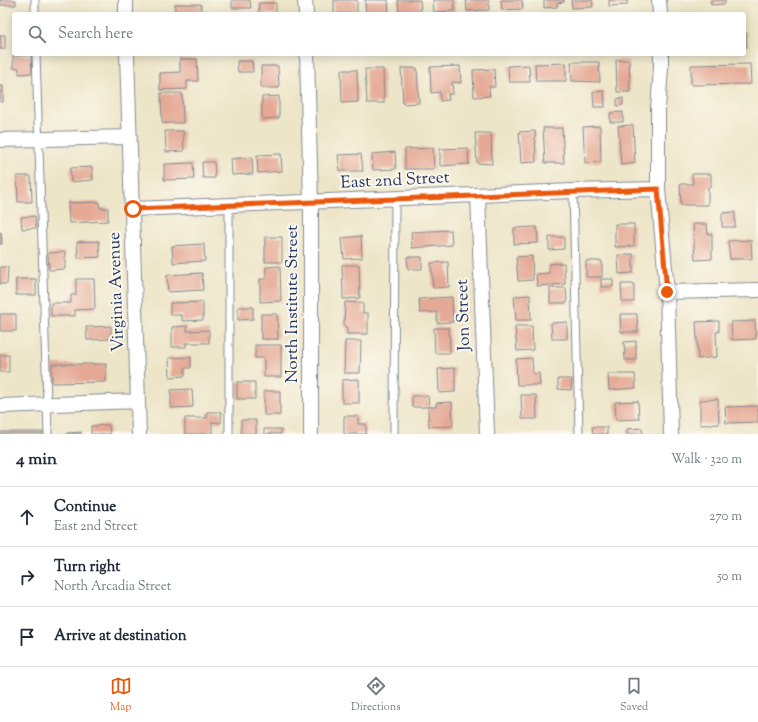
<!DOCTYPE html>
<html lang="en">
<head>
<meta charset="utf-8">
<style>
	:root { --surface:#fff; --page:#f2f2f3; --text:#1f2937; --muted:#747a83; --line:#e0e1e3; --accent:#ea580c }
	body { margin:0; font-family:"Sorts Mill Goudy",serif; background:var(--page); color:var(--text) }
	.stop { position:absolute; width:12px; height:12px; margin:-9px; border:3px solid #ea580c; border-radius:50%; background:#fff }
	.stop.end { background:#ea580c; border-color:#fff; box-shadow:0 1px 4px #0008 }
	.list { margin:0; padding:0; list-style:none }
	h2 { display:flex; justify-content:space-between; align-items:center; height:52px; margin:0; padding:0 16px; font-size:17px }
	h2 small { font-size:13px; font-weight:400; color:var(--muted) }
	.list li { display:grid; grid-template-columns:26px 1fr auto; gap:12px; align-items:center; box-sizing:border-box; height:60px; padding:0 16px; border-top:1px solid var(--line) }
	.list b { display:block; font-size:15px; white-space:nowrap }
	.list p { margin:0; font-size:13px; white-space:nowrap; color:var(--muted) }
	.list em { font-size:13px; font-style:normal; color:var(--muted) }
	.icon { flex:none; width:22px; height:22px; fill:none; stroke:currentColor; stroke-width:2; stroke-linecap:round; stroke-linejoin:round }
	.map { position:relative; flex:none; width:758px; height:434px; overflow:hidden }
	.search { position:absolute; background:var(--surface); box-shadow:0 2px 10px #0003; left:12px; right:12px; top:12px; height:44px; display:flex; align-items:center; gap:10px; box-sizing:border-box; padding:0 14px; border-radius:4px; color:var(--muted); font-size:15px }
	.sheet { height:232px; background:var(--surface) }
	nav { display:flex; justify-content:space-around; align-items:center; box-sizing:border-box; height:56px; border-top:1px solid var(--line); background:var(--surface); font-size:11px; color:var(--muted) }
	nav a { display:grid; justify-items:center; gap:2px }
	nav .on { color:var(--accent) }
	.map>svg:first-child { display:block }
	.building { fill:#e5a995 }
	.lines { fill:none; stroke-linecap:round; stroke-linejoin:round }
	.lane-casing { stroke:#848a92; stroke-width:9 }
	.street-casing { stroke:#848a92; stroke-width:16 }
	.lane { stroke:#fff; stroke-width:7 }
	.street { stroke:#fff; stroke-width:14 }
	.route { stroke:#ea580c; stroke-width:5 }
	.labels { text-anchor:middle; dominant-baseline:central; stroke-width:4; stroke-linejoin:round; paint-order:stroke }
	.street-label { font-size:17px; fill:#1b2f5e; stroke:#fbf7ec }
</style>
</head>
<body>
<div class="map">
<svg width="758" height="434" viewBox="0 0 758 434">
	<rect width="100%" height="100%" fill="#fbf7ec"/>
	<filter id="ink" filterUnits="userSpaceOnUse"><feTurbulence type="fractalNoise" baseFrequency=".025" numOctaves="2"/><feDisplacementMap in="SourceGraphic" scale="8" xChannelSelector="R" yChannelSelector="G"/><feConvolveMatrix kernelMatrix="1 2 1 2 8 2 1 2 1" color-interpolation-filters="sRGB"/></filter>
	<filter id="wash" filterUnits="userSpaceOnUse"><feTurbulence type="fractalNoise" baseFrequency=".012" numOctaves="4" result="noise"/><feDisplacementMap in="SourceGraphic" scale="16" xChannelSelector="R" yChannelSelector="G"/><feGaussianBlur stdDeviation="0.9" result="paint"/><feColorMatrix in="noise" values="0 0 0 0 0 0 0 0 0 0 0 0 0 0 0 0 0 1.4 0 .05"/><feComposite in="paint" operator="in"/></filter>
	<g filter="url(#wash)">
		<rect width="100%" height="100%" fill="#ede5c7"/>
		<g id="blocks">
			<path class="building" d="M0 0H16V5H0Z
				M232 0H250L251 8H232Z
				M334 0H357V13L334 14Z
				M365 0H388L389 13H366Z
				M398 0H420L421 12H399Z
				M433 0H454L455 11 434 12Z
				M466 0H489V10L467 11Z
				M501 0H522L523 9 502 10Z
				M544 0H564V2L557 3V7L544 8Z
				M571 0H592L593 7 572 8Z
				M609 0H627V5L609 6Z
				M711 0H725V4L711 5Z
				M259 3H276V14H259Z
				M175 4H201V14H173V12H175Z
				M744 32H746L747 47H744Z
				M0 35H5V49H0Z
				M260 54H278V56H260Z
				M31 55 32 73 19 74V68H13V56Z
				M180 59H197L198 81H187V89L160 90V73L180 72Z
				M616 60H629L630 92H617Z
				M237 61H252L253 72H238Z
				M571 62H599L600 82 572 81Z
				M566 63V81H536L535 64Z
				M750 64 751 84 691 85V65Z
				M529 65 530 82H509L508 66Z
				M261 66H278L279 88H261Z
				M460 66 461 83 452 82 453 94H448L449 100 440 101V92L431 93 430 67Z
				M401 68H417L419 103 403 104Z
				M365 69H383L384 103H367Z
				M494 69 495 87H489L490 96 474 97 473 70Z
				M341 70H357L358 102 342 103Z
				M0 86H3V102H0Z
				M604 91 605 107H594L593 92Z
				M161 93H182L183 123H162Z
				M279 96V118L262 119V97Z
				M623 98V105L617 106V99Z
				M623 112V122H610V113Z
				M633 125 635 163 621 165 618 126Z
				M600 126 601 162 585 163 583 127Z
				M543 128H562L564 163H545Z
				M165 131H183L184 151 166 152Z
				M535 131 536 162 521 163 519 132Z
				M475 133H491L492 164 477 163Z
				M433 148 434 169H405V149Z
				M468 148 469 164 440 166V149Z
				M395 152 396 169 373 170 372 154Z
				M281 154 282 171 258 173 257 155Z
				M361 154 363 171H340L338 155Z
				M252 157 253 174 232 175 231 159Z
				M202 162H214L215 178H203Z
				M193 163 194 179 164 180V164Z
				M92 167 93 180 71 182 70 168Z
				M692 174H711V187H708V205H681L680 184H693Z
				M17 176H31L32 202H18Z
				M99 202 100 208H108V221L69 223 68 203Z
				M735 212V227H722V213Z
				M35 216 36 228 22 229 21 217Z
				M615 224H634V246L615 247Z
				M693 224H707L708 234H712V259L695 260Z
				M537 227 538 243 514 244V228Z
				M451 230 452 245 412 248 411 232Z
				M0 232H1L2 244H0Z
				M361 236 362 258 344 259 342 238Z
				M265 237H282V262H265Z
				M549 237H564V249L549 250Z
				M751 240 752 259H730L728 241Z
				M99 241 100 257 78 258 77 242Z
				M204 244 205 261 173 263 172 246Z
				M65 252V269L49 270 48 253Z
				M633 254V273L619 274 618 255Z
				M532 256 533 280 518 281 516 257Z
				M407 257H422V269H408Z
				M586 261H602V277H586Z
				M448 262 449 287 433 288 431 263Z
				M564 263 565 284 537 286 536 274 549 273V264Z
				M342 265H359L360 298 343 299Z
				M280 266 281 301 260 302V279H266V267Z
				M0 267H8L7 284H0Z
				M202 273 203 290 168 292 167 275Z
				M16 279H36V295H16Z
				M76 279H94L95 309 75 310V316H51V303H71V295H76Z
				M601 279H613V287H601Z
				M621 284H634V302H622Z
				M550 288H566L567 303H550Z
				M530 295 531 320H516L514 296Z
				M452 297 453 322 437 323V312L420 313 419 299Z
				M203 302V320L182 321V315H170V303Z
				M345 302 363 303V313H368V334H347V327H344Z
				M238 307H253V319L238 320Z
				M0 314H16V331H0Z
				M261 314H277L278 339H261Z
				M620 314H637L638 332H621Z
				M719 321V332H716L717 357 698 359 696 322Z
				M755 321 756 339 732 340 731 322Z
				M567 322V339H552L551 323Z
				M111 326V339L87 340 86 327Z
				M187 326V331L209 330V343H186V347H172V327Z
				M515 326H532L533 350 517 351Z
				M434 328H449L450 353H435Z
				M345 341H361L360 373H344Z
				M636 341V360H625L624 342Z
				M255 345H281V377H264V358H255Z
				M0 355H9V372H0Z
				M191 357V368H185V376L170 377 169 358Z
				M532 358 533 374 539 373 540 385H517L516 359Z
				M52 364H106V382L52 383Z
				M455 368V392L439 393 438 369Z
				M608 374H635L636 388 609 390Z
				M359 379V403H342V380Z
				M558 379H572L571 390 558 389Z
				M237 382H255V399H237Z
				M192 389 193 407 171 408V390Z
				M264 391H280V415H264Z
				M521 395H536L537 419H522Z
				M412 396H428L429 407H412Z
				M718 399 719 424 700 425V400Z
				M638 401 639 419 616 420 615 402Z
				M452 402 453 426 429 427 428 407H436V403Z
				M758 406V422L726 423 725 407Z
				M207 412H221V423L212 422V434H185V418H207Z
				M344 416H358V424H366V434H344Z
				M241 420H256V434H241Z
				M109 425 110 434H91V426Z
				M592 427H607V434H593Z
				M642 428 643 434H627V429Z
				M264 429H281V434H264Z
				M0 432H43V434H0Z
				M81 432V434H67V433Z"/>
		</g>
	</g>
	<g filter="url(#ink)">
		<use href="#blocks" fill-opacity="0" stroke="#848a92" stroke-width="1"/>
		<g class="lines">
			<g class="lane-casing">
				<path id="lane" d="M35 0V14
					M36 54 48 434
					M573 191 579 434
					M229 205V434
					M394 434 395 199"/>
			</g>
			<g class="street-casing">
				<path id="street" d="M126 0V14
					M305 0 306 14
					M659 0 660 14
					M127 54 139 434
					M307 54 311 203V434
					M661 54V68L658 109V189L667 292 671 434
					M0 140 130 137
					M478 195 487 434
					M133 209 573 191 658 189
					M667 292 758 290
					M0 406 138 401"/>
			</g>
			<use href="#lane" class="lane"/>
			<use href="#street" class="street"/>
		</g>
	</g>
	<g class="lines" filter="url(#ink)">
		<path class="route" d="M133 209 658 189 667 292"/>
	</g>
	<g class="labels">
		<g class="street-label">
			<text transform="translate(395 181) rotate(-3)">East 2nd Street</text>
			<text transform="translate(117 292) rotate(-92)">Virginia Avenue</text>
			<text transform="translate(293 304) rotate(-90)">North Institute Street</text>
			<text transform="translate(464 315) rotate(-92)">Jon Street</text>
		</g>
	</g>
</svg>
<div class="stop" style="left:133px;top:209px"></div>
<div class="stop end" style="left:667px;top:292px"></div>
<div class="search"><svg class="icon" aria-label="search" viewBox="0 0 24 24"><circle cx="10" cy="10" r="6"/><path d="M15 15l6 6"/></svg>Search here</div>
</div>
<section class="sheet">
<h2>4 min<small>Walk · 320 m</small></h2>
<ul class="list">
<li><svg class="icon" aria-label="ahead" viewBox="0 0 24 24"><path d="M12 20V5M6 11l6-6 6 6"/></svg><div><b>Continue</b><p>East 2nd Street</p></div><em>270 m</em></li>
<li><svg class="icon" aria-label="right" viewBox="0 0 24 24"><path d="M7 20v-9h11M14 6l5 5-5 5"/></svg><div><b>Turn right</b><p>North Arcadia Street</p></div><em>50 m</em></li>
<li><svg class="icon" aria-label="arrive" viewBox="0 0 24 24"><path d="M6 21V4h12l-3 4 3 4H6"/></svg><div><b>Arrive at destination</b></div></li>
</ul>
</section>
<nav>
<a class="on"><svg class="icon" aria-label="map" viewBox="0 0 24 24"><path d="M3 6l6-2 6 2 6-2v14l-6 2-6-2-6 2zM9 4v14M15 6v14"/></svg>Map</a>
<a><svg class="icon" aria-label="directions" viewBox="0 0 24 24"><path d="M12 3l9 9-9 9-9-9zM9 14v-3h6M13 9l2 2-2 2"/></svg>Directions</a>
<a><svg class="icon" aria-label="saved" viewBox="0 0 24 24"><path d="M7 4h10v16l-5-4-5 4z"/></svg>Saved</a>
</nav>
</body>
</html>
